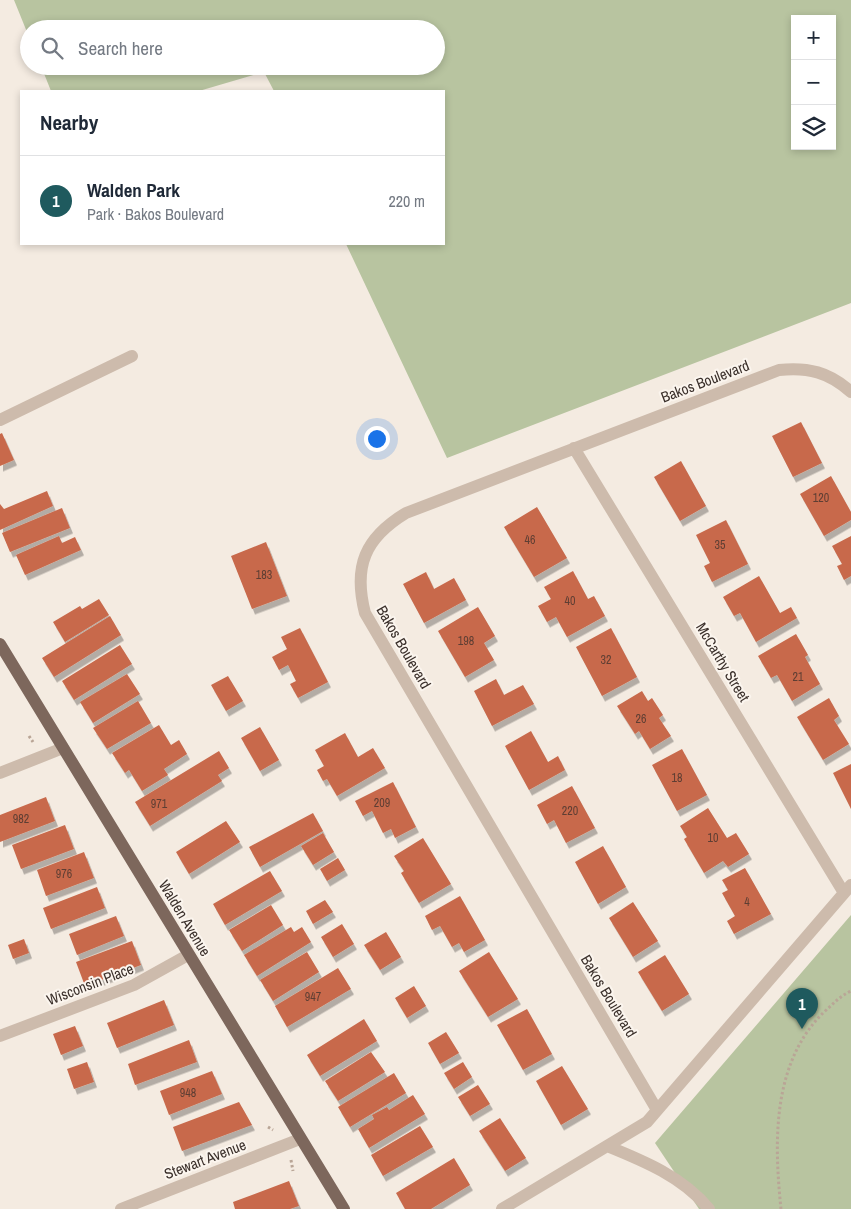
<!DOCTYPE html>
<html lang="en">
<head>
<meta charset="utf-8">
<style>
	:root { --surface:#fff; --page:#f6f6f7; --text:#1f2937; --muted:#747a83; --line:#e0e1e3; --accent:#1f5a5e }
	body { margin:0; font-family:"Archivo Narrow",sans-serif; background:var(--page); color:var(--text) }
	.controls { position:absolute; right:15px; top:15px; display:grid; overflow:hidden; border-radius:0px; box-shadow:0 2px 8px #0003 }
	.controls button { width:45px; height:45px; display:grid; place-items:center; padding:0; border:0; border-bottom:1px solid var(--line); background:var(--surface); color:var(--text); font:25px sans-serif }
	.you { position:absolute; left:376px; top:438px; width:18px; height:18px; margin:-12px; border:4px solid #fff; border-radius:50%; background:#1a73e8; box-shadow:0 0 0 8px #1a73e833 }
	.badge { display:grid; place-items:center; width:32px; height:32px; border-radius:50%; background:var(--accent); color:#fff; font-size:16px; font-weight:700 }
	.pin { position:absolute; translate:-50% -41px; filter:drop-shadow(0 1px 2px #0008) }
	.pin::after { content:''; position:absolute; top:26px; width:18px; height:15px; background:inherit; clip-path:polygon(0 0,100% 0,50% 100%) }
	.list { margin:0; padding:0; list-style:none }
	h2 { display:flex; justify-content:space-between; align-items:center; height:65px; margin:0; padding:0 20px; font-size:21px }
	h2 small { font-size:16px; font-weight:400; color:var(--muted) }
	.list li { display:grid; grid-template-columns:32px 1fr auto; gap:15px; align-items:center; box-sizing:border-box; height:90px; padding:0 20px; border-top:1px solid var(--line) }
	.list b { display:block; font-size:19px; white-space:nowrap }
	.list p { margin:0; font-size:16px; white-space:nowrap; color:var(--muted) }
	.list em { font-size:16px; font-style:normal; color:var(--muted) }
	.icon { flex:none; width:28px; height:28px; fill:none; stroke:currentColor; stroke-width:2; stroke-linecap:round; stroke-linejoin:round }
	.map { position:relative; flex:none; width:851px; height:1209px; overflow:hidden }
	.search { position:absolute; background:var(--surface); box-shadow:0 2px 8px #0003; left:20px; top:20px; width:425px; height:55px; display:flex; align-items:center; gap:12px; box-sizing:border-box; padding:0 18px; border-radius:28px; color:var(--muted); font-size:19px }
	.panel { position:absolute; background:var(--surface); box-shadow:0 2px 8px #0003; left:20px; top:90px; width:425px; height:155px; border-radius:0px }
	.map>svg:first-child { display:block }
	.green { fill:#b8c4a0; fill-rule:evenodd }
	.building { fill:#c8694b; filter:url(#shadow) }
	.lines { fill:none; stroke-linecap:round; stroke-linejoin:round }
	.path { stroke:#b9a596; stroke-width:3; stroke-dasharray:2.5 2.5; stroke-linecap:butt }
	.minor { stroke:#cdbbac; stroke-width:12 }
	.major { stroke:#7d675c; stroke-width:12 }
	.labels { text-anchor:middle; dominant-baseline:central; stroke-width:4; stroke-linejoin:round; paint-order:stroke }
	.number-label { font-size:12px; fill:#5e3e33 }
	.street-label { font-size:15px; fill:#3b302b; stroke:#fbf5ee }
</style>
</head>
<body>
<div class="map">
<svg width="851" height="1209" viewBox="0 0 851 1209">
	<defs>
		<filter id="shadow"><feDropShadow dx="3" dy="5.5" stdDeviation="0" flood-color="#0004"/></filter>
	</defs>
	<rect width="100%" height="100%" fill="#f4ebe1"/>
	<path class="green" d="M14 0H851V303L447 458 346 244H444V91H274L264 72 199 91H51L41 66H436V29H29V37ZM795 19H832V146H795Z
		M851 915V1209H699L655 1143Z"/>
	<path class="building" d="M801 422 822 463 793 477 772 436Z
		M2 433 14 460 0 466V434Z
		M681 461 706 506 680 521 654 477Z
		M831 476 851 512V520L824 536 800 494Z
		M47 491 53 506 0 530V504L4 509Z
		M537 507 567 558 534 577 504 527Z
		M62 508 70 528 10 552 2 533Z
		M726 520 748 564 712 582 704 566 710 563 696 535Z
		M59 536 62 543 75 537 81 550 25 575 16 555Z
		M851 536V576L844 580 837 566 842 564 832 546Z
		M266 542 287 596 252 609 231 556Z
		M573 571 588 599 594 596 605 616 567 637 556 617 547 622 538 606 551 599 544 587Z
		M426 572 434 589 454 578 466 600 424 623 403 584Z
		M759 576 780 613 791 607 797 618 756 642 740 613 734 616 723 597Z
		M99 599 109 615 65 642 53 622 80 606 82 609Z
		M478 607 495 636 484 643 494 660 465 677 438 631Z
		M110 616 121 635 54 677 42 658Z
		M300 628 328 682 298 698 290 684 296 681 288 665 279 670 272 657 287 649 281 637Z
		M611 628 637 677 602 696 576 647Z
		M796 634 808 655 805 657 820 684 792 701 777 675 771 678 758 656Z
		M120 645 132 664 74 700 62 681Z
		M127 674 140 694 93 723 80 702Z
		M228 676 243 701 226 711 211 685Z
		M496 679 504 695 523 685 534 704 492 726 474 691Z
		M642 691 648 701 652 698 663 715 659 718 671 736 650 749 639 731 635 734 617 706Z
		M829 698 839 716 834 720 849 744 823 760 797 717Z
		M138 701 151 723 107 749 93 728Z
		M159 725 171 745 179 740 187 754 164 769 168 775 142 791 129 770 125 773 112 753Z
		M260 727 279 760 260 771 241 738Z
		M531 731 548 762 558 756 565 770 529 790 505 746Z
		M345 733 358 757 373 748 385 768 337 796 327 779 323 781 317 770 324 766 315 750Z
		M682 749 707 795 677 811 652 765Z
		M219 751 229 768 218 775 222 781 150 826 135 802Z
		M851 764V809L833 773Z
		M393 782 416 827 395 838 391 829 383 833 372 811 363 816 355 801Z
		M572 786 595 828 566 843 554 820 547 824 537 805Z
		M46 797 55 821 0 842V815Z
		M708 808 727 838 736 833 749 854 728 867 723 861 704 873 684 839 687 837 680 826Z
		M313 813 323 831 260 867 249 847Z
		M226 821 240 842 189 874 176 852Z
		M65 825 74 849 21 869 12 845Z
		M323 833 334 852 313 865 301 846Z
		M423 838 451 884 419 903 401 873 404 871 394 856Z
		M603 846 626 887 598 904 575 862Z
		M84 852 94 878 46 896 37 870Z
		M338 858 345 870 327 881 320 869Z
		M745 868 771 914 734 934 727 921 735 916 722 893 728 890 722 880Z
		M270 871 282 891 225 925 213 904Z
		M97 887 105 908 51 929 43 908Z
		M460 896 485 940 464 952 459 943 452 947 440 926 432 930 425 916Z
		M325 900 333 912 313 924 306 911Z
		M633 902 658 941 633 957 609 918Z
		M271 905 283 925 242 951 229 930Z
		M116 916 124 936 77 955 69 934Z
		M342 924 354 944 333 957 321 937Z
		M291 927 294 932 302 927 311 942 257 976 244 955Z
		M386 932 401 957 380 970 364 945Z
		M24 939 29 953 13 959 8 945Z
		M132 941 141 965 85 986 76 962Z
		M307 952 319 972 273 1001 260 980Z
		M489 952 518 999 488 1017 459 971Z
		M665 955 689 994 662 1011 638 972Z
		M338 968 351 989 287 1027 275 1006Z
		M414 986 426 1006 407 1018 395 998Z
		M164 1000 174 1025 117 1048 107 1023Z
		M527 1009 552 1054 523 1070 497 1025Z
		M364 1019 377 1041 320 1076 307 1055Z
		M75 1026 83 1046 61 1055 53 1034Z
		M446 1032 459 1053 440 1064 428 1043Z
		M189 1040 197 1062 135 1085 128 1064Z
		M371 1052 385 1072 338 1101 325 1081Z
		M87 1062 94 1082 74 1089 67 1069Z
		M463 1062 472 1077 454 1089 444 1073Z
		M562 1066 588 1109 561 1125 536 1081Z
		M212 1071 222 1094 169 1115 160 1091Z
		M394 1073 406 1093 350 1127 338 1107Z
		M478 1085 490 1104 470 1116 458 1097Z
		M413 1095 425 1114 369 1148 358 1129 374 1119 372 1115 387 1107 389 1110Z
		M239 1102 252 1125 182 1151 173 1127Z
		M500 1118 526 1158 505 1171 479 1131Z
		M420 1126 433 1147 383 1176 371 1155Z
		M454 1158 470 1185 431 1209H405L396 1193Z
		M289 1181 299 1206 290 1209H235L233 1202Z"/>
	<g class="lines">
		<path class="path" d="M29 736 33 742
			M268 1127 273 1130
			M291 1160 293 1171
			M781 1209C774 1141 772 1063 824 1012 833 1004 840 996 851 991"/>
		<path class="minor" d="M0 420 132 356
			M574 448 844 893
			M0 773 63 748
			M0 1036 134 985 188 955
			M657 1110 365 613C353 566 365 538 406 513L779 370C808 367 829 372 851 392
			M607 1146C644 1161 683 1177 709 1209
			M121 1209 300 1139
			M502 1209 647 1122 851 885"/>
		<path class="major" d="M0 644 344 1209"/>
	</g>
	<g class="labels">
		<g class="number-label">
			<text x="821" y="498">120</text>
			<text x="530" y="540">46</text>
			<text x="720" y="545">35</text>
			<text x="264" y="575">183</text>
			<text x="570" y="601">40</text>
			<text x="466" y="641">198</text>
			<text x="606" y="660">32</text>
			<text x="798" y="677">21</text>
			<text x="641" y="719">26</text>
			<text x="677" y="778">18</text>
			<text x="382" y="803">209</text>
			<text x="159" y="804">971</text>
			<text x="570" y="811">220</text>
			<text x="21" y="819">982</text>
			<text x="713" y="838">10</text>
			<text x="64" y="874">976</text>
			<text x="747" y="902">4</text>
			<text x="313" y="997">947</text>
			<text x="188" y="1093">948</text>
		</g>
		<g class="street-label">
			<text transform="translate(705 381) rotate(-21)">Bakos Boulevard</text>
			<text transform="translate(404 647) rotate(60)">Bakos Boulevard</text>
			<text transform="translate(723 662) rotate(59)">McCarthy Street</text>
			<text transform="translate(185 918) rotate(59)">Walden Avenue</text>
			<text transform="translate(90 984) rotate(-21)">Wisconsin Place</text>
			<text transform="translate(609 996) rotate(59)">Bakos Boulevard</text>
			<text transform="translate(205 1159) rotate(-21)">Stewart Avenue</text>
		</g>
	</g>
</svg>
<div class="controls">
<button>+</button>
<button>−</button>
<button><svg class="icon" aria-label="layers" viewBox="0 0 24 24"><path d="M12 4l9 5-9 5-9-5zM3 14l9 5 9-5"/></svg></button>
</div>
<div class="you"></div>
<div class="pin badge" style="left:802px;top:1029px">1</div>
<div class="search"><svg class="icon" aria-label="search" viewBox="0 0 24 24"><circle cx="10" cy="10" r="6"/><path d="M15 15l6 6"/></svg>Search here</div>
<section class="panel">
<h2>Nearby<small></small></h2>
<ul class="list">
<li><span class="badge">1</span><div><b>Walden Park</b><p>Park · Bakos Boulevard</p></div><em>220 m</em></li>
</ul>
</section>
</div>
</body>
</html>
